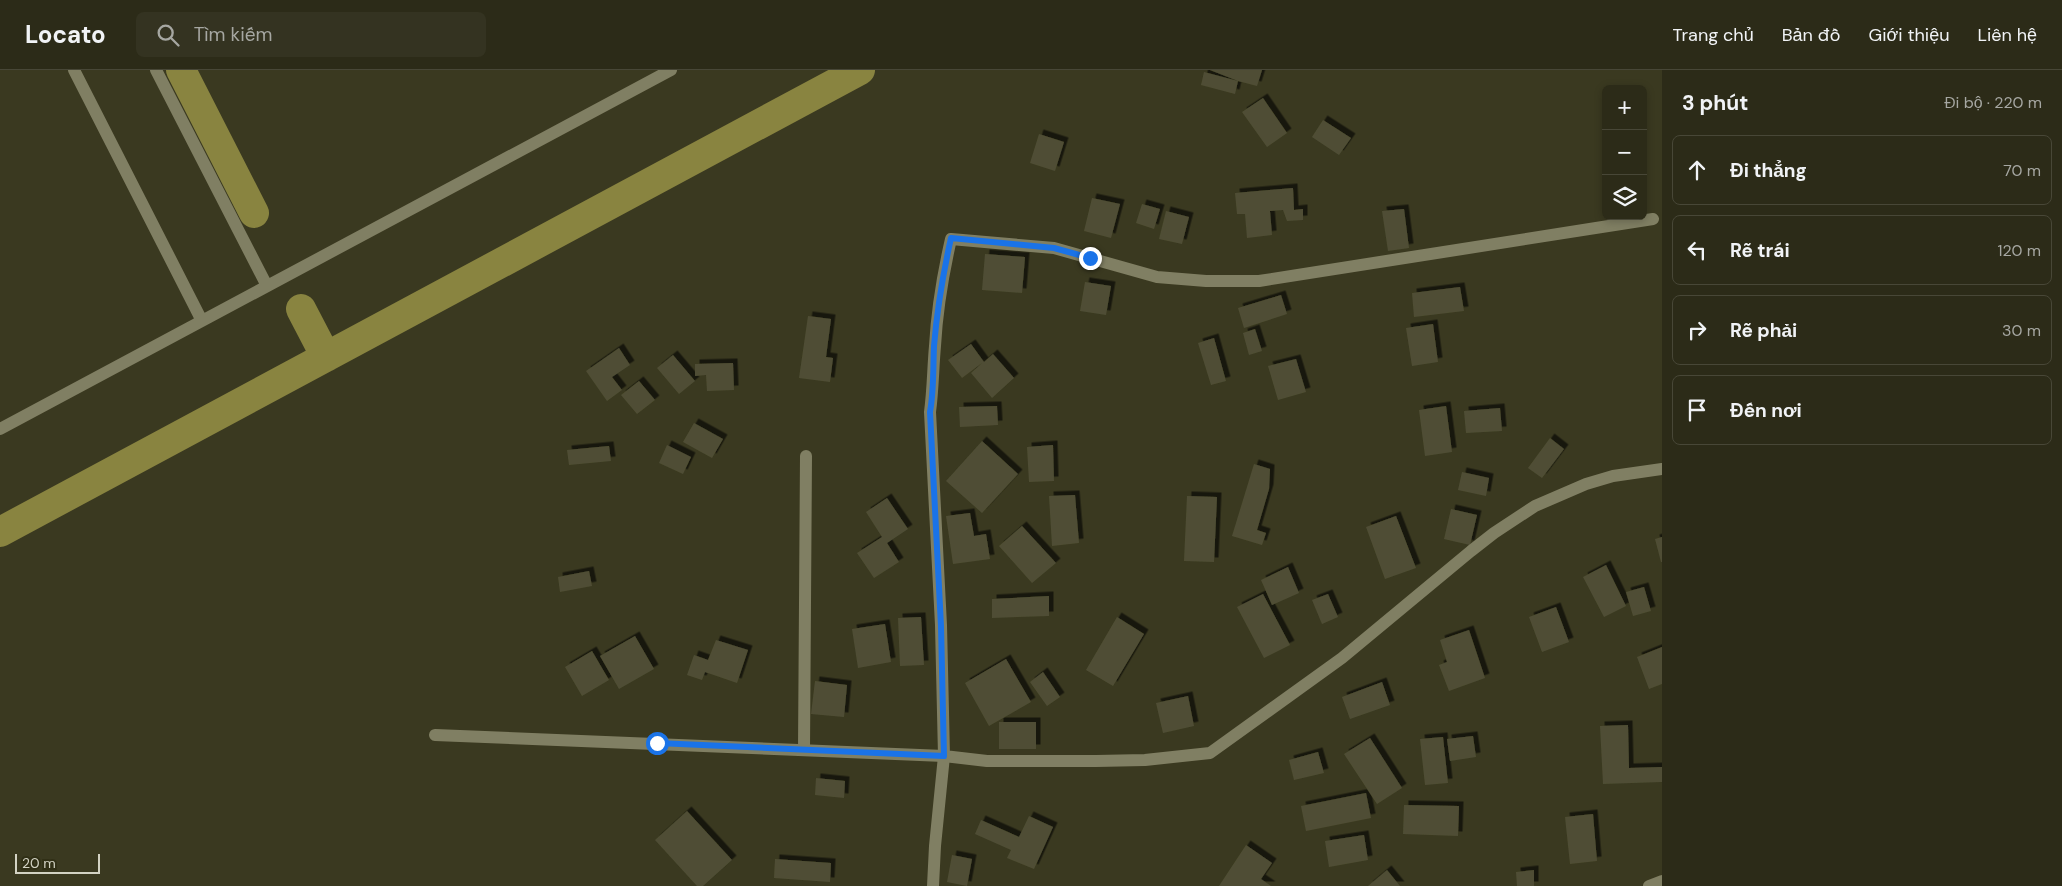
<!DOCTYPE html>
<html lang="vi">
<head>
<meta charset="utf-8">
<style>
	:root { --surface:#2c2b18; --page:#343321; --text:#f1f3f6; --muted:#a6a7a2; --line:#484737 }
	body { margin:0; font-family:"DM Sans",sans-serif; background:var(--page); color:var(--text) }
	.controls { position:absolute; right:15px; top:15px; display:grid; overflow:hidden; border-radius:8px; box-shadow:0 2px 8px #0003 }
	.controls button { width:45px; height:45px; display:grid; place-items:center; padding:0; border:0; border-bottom:1px solid var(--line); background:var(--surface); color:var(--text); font:25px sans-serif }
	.scale { position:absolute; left:15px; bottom:12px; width:85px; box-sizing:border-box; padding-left:5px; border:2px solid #d3d3c4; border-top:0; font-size:14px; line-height:18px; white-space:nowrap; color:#d3d3c4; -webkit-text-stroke:4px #302f16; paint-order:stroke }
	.stop { position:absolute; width:15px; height:15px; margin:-11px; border:4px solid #1a73e8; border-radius:50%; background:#fff }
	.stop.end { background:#1a73e8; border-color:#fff; box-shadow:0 1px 5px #0008 }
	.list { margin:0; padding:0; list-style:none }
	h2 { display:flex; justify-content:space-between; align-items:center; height:65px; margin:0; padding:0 20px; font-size:21px }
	h2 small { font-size:16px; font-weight:400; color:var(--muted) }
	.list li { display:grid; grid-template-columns:32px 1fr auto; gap:15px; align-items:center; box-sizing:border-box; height:70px; margin:0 10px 10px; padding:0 10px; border:1px solid var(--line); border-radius:8px }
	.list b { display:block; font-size:19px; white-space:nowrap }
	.list em { font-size:16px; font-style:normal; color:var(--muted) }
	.icon { flex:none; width:28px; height:28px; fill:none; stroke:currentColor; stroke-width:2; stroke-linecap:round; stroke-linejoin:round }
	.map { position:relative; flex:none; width:1662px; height:816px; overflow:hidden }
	header { display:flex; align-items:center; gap:30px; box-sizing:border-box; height:70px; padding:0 25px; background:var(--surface); border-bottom:1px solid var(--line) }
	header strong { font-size:24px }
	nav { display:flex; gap:28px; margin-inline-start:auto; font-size:18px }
	.search { width:350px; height:45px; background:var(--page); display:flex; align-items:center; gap:12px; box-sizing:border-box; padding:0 18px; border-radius:8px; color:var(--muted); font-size:19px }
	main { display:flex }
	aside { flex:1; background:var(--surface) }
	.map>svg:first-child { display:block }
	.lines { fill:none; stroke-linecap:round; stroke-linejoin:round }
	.canal { stroke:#898440; stroke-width:30 }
	.building { fill:#4f4e34; filter:url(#shadow) }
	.minor { stroke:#807f63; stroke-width:12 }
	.route { stroke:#1a73e8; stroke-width:6 }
</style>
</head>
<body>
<header>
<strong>Locato</strong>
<div class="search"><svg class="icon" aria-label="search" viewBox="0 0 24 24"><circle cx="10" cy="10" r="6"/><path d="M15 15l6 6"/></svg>Tìm kiếm</div>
<nav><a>Trang chủ</a><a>Bản đồ</a><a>Giới thiệu</a><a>Liên hệ</a></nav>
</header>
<main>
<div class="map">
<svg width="1662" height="816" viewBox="0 0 1662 816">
	<defs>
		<filter id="shadow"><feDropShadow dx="4.5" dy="-4.5" stdDeviation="0" flood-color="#0009"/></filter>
	</defs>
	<rect width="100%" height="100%" fill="#3a3920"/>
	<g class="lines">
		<path class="canal" d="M181 0 254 143
			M301 239 326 287
			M0 462 860 0"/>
	</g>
	<path class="building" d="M1210 0H1262L1257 16 1238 11Z
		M1204 2 1238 11 1235 24 1201 15Z
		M1263 28 1287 63 1267 77 1242 42Z
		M1323 50 1351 68 1339 85 1312 67Z
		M1039 64 1064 72 1055 101 1030 93Z
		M1293 118 1294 140 1303 139V150L1287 151 1283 140 1270 141 1272 165 1247 168 1245 144H1237L1235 123Z
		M1092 128 1120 134 1111 168 1084 161Z
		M1142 134 1160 139 1154 159 1136 153Z
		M1404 139 1409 178 1388 181 1382 141Z
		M1166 141 1189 147 1182 174 1159 169Z
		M985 184 1025 187 1022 223 982 220Z
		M1085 212 1111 216 1106 245 1080 241Z
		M1460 217 1464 241 1414 247 1412 223Z
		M1281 225 1287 244 1244 258 1238 238Z
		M808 246 831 249 826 287 833 288 830 312 799 308Z
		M1433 254 1438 292 1412 296 1406 258Z
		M1255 259 1262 281 1249 285 1243 263Z
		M1214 268 1226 311 1211 315 1198 273Z
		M971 274 984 292 993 284 1014 308 992 328 971 303 982 293 962 308 948 290Z
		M619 278 630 295 612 307 622 320 607 331 586 301Z
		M673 285 695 311 679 324 657 298Z
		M1296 289 1306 322 1278 330 1268 296Z
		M733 293 734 320 707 321 706 305 695 306V294Z
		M639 311 655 330 637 344 621 325Z
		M997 336 998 355 960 357 959 337Z
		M1446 336 1452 382 1425 386 1419 340Z
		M1500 338 1502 361 1466 363 1464 341Z
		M694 353 723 369 712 388 683 372Z
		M1550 368 1564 379 1542 408 1528 398Z
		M982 371 1018 404 982 443 946 411Z
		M667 375 691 387 683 404 659 393Z
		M1053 375 1054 411 1029 412 1027 377Z
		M609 376 611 391 569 395 567 380Z
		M1254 394 1270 399 1269 419 1257 460 1266 463 1262 475 1232 466Z
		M1462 402 1489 408 1486 426 1458 420Z
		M1075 425 1079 473 1052 476 1049 426Z
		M1187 426 1217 427 1214 492 1184 491Z
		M887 428 908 459 887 473 899 492 874 508 857 483 882 467 866 442Z
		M1451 439 1477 445 1470 475 1444 469Z
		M970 443 974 466 986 464 990 489 953 494 946 446Z
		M1396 446 1416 498 1385 509 1366 457Z
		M1022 456 1056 493 1032 513 999 476Z
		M1662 467V492H1661L1655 469Z
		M1606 495 1626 536 1604 547 1583 507Z
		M1288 497 1299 523 1272 535 1261 510Z
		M589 501 592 516 560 522 558 507Z
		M1644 517 1651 541 1633 546 1626 522Z
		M1263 524 1290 575 1264 588 1237 537Z
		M1328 524 1338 547 1322 554 1312 530Z
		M1049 526V546L992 548V529Z
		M1556 537 1569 572 1542 582 1529 547Z
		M921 547 924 595 900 596 898 548Z
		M1117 547 1144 564 1113 616 1086 600Z
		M885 554 891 592 858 598 852 559Z
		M1469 560 1485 608 1449 621 1439 595 1447 592 1440 570Z
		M635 566 654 599 619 619 600 586Z
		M716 570 748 580 737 613 705 602 702 610 687 605 694 585 708 590Z
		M1662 577V614L1649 619 1637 587Z
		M592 581 609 610 582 626 565 597Z
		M1006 589 1031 632 989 656 965 613Z
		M1043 602 1060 627 1047 636 1030 612Z
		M815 611 847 615 844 647 811 644Z
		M1382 612 1390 635 1350 649 1342 627Z
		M1188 626 1194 656 1163 663 1156 633Z
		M999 652H1036V679H999Z
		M1628 655 1629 698 1662 697V712L1603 714 1600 656Z
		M1473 666 1476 687 1450 691 1447 669Z
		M1443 667 1448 713 1425 715 1420 669Z
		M1370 668 1402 718 1377 734 1344 684Z
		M1318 682 1324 703 1294 710 1289 690Z
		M816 708 845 711 844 728 815 725Z
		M1366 723 1371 748 1306 761 1301 736Z
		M1404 735 1459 736 1458 766 1403 764Z
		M687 741 732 790 703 816H697L655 770Z
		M1593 744 1597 791 1570 794 1565 747Z
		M1029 746 1053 757 1034 799 1007 788 1011 780 975 764 981 750 1019 767Z
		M1364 765 1368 790 1329 797 1325 771Z
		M1246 775 1272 793 1261 809 1271 816H1219Z
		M952 785 972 789 967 816 947 812Z
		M775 789 831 793 830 812 774 808Z
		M1387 800 1400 816H1368Z
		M1534 800V816H1517L1516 802Z"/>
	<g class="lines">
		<path class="minor" d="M74 0 202 251
			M156 0 267 216
			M0 359 671 0
			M435 665 944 686 987 691H1096L1145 690 1210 683 1342 588 1471 481 1494 463 1535 436 1586 414 1613 406 1662 399
			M804 680 806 386
			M933 816 935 776 944 686 941 555 930 342C933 320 933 298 935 276 937 240 943 204 951 169L1054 178 1157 207 1206 211H1259L1653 149
			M1649 816 1662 811"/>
	</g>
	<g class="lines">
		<path class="route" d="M657 673 944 686 941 556 930 342C934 320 933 298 934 276 937 240 943 204 951 168L1054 178 1090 188"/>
	</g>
</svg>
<div class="controls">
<button>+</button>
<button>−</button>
<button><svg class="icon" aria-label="layers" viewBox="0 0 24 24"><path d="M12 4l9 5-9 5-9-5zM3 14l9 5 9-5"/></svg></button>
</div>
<div class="scale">20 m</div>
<div class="stop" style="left:657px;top:673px"></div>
<div class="stop end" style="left:1090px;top:188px"></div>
</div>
<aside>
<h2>3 phút<small>Đi bộ · 220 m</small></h2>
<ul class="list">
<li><svg class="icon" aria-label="ahead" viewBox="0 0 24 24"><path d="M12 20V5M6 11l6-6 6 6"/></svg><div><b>Đi thẳng</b></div><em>70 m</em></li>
<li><svg class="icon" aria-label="left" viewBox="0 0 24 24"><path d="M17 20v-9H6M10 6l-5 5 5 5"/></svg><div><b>Rẽ trái</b></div><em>120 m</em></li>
<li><svg class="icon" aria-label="right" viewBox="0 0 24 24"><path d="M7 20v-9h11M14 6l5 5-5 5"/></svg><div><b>Rẽ phải</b></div><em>30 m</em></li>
<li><svg class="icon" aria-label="arrive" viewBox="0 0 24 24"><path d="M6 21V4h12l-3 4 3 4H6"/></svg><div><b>Đến nơi</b></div></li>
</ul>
</aside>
</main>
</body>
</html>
